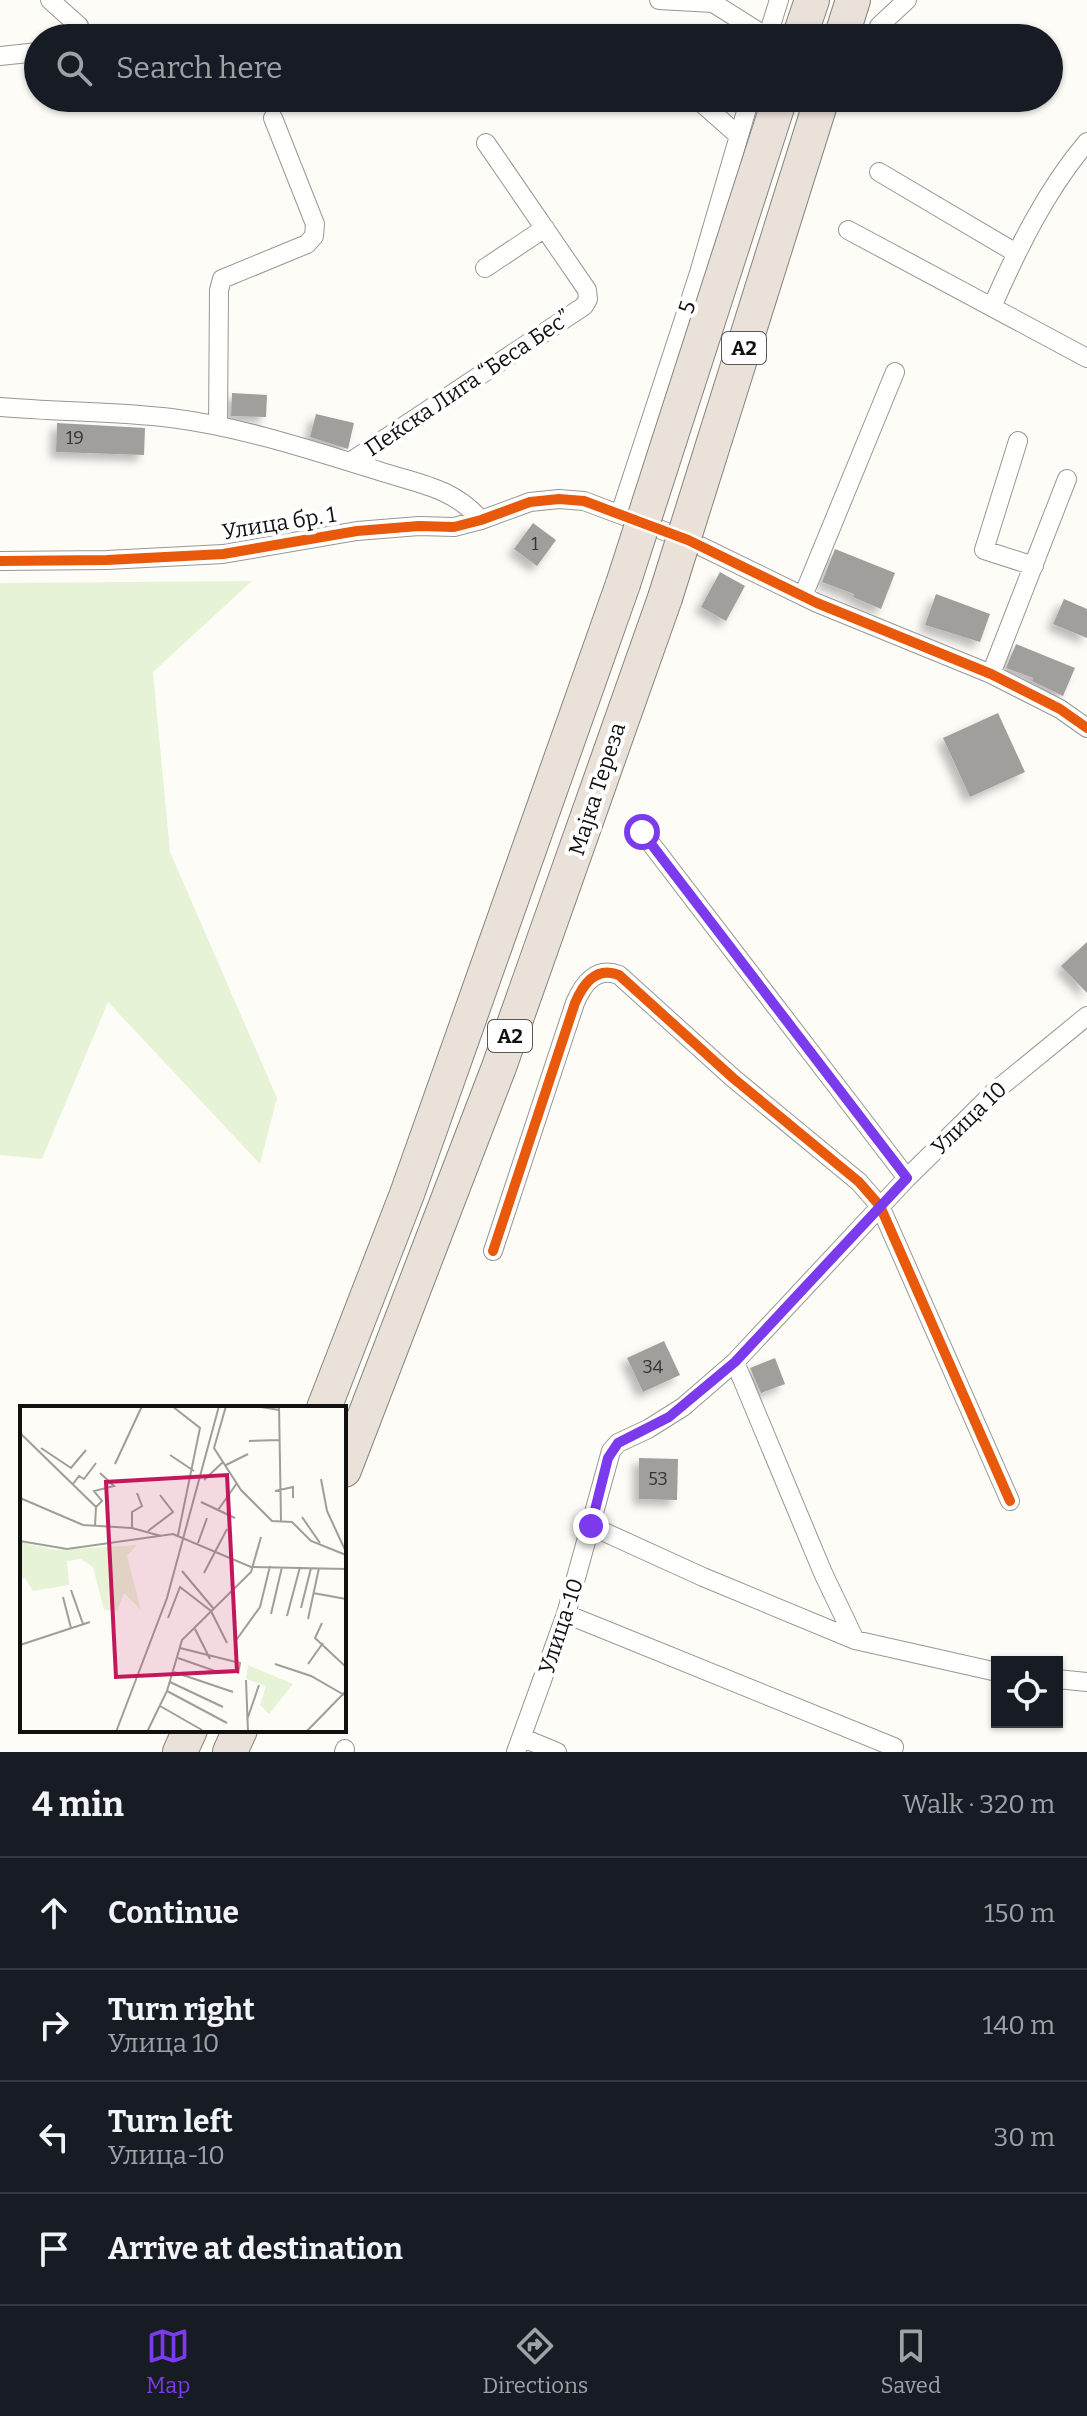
<!DOCTYPE html>
<html lang="en">
<head>
<meta charset="utf-8">
<style>
	:root { --surface:#171b24; --page:#20242c; --text:#f1f3f6; --muted:#9ea1a6; --line:#363941; --accent:#7c3aed }
	body { margin:0; font-family:Bitter,serif; background:var(--page); color:var(--text) }
	.controls { position:absolute; right:24px; bottom:24px; display:grid; overflow:hidden; border-radius:0px; box-shadow:0 2px 6px #0004 }
	.controls button { width:72px; height:72px; display:grid; place-items:center; padding:0; border:0; border-bottom:2px solid var(--line); background:var(--surface); color:var(--text); font:40px sans-serif }
	.stop { position:absolute; width:24px; height:24px; margin:-18px; border:6px solid #7c3aed; border-radius:50%; background:#fff }
	.stop.end { background:#7c3aed; border-color:#fff; box-shadow:0 2px 8px #0008 }
	.list { margin:0; padding:0; list-style:none }
	h2 { display:flex; justify-content:space-between; align-items:center; height:104px; margin:0; padding:0 32px; font-size:34px }
	h2 small { font-size:26px; font-weight:400; color:var(--muted) }
	.list li { display:grid; grid-template-columns:52px 1fr auto; gap:24px; align-items:center; box-sizing:border-box; height:112px; padding:0 32px; border-top:2px solid var(--line) }
	.list b { display:block; font-size:30px; white-space:nowrap }
	.list p { margin:0; font-size:26px; white-space:nowrap; color:var(--muted) }
	.list em { font-size:26px; font-style:normal; color:var(--muted) }
	.icon { flex:none; width:44px; height:44px; fill:none; stroke:currentColor; stroke-width:2; stroke-linecap:round; stroke-linejoin:round }
	.map { position:relative; flex:none; width:1087px; height:1752px; overflow:hidden }
	.search { position:absolute; background:var(--surface); box-shadow:0 2px 6px #0004; left:24px; right:24px; top:24px; height:88px; display:flex; align-items:center; gap:20px; box-sizing:border-box; padding:0 28px; border-radius:44px; color:var(--muted); font-size:30px }
	.sheet { height:552px; background:var(--surface) }
	nav { display:flex; justify-content:space-around; align-items:center; box-sizing:border-box; height:112px; border-top:2px solid var(--line); background:var(--surface); font-size:22px; color:var(--muted) }
	nav a { display:grid; justify-items:center; gap:4px }
	nav .on { color:var(--accent) }
	.map>svg:first-child { display:block }
	.green { fill:#e7f3d7 }
	.building { fill:#a19f9c; filter:url(#shadow) }
	.lines { fill:none; stroke-linecap:round; stroke-linejoin:round }
	.street-casing { stroke:#979795; stroke-width:20 }
	.highway-casing { stroke:#858482; stroke-width:36 }
	.street { stroke:#fffffe; stroke-width:18 }
	.highway { stroke:#eae1d8; stroke-width:34 }
	.highway-bridge-casing { stroke:#858482; stroke-width:36; stroke-linecap:butt }
	.highway-bridge { stroke:#eae1d8; stroke-width:34 }
	.cycleway-casing { stroke:#fff; stroke-width:15 }
	.cycleway { stroke:#e8590c; stroke-width:10 }
	.route { stroke:#7c3aed; stroke-width:10 }
	.labels { text-anchor:middle; dominant-baseline:central; stroke-width:8; stroke-linejoin:round; paint-order:stroke }
	.number-label { font-size:18px; fill:#353434 }
	.shield { fill:#fff; stroke:#585858; stroke-width:2 }
	.shield-label { font-size:20px; font-weight:bold; fill:#111 }
	.street-label { font-size:22px; fill:#111; stroke:#fff }
	.inset-road { fill:none; stroke:#9f9e9b; stroke-width:2 }
	.view { fill:#c2185b; fill-opacity:0.15; stroke:#c2185b; stroke-width:4 }
	.inset-edge { fill:none; stroke:#111; stroke-width:4 }
</style>
</head>
<body>
<div class="map">
<svg width="1087" height="1752" viewBox="0 0 1087 1752">
	<defs>
		<filter id="shadow"><feDropShadow dx="-6" dy="6" stdDeviation="4" flood-color="#0004"/></filter>
	</defs>
	<rect width="100%" height="100%" fill="#fdfcf7"/>
	<path class="green" d="M252 581 153 672 170 852 277 1098 260 1164 108 1002 42 1159 0 1155V583Z"/>
	<path class="building" d="M232 393 267 395 266 417 231 416Z
		M316 414 354 423 348 449 310 437Z
		M57 423 145 428 144 455 56 452Z
		M533 523 556 540 537 566 514 549Z
		M835 549 895 573 881 609 853 597 854 594 822 582Z
		M720 572 745 586 726 621 701 607Z
		M936 594 990 614 980 642 925 625Z
		M1064 599 1087 609V638L1053 624Z
		M1016 644 1075 668 1063 696 1032 681 1033 678 1006 668Z
		M998 713 1025 772 970 797 943 738Z
		M1087 942V993L1061 966Z
		M664 1341 680 1375 643 1392 627 1358Z
		M775 1358 785 1384 761 1393 750 1368Z
		M639 1458 678 1459 677 1500 639 1499Z"/>
	<g class="lines">
		<g class="street-casing">
			<path id="street" d="M50 0 79 26V38
				M659 0 713 3 767 37
				M879 26 907 0
				M767 38 779 0
				M0 56 38 52
				M696 98 739 136
				M879 172 1016 253
				M848 230 1087 358
				M485 268 545 228
				M992 307C1017 250 1046 190 1087 142
				M0 407C57 412 115 411 171 418 242 427 311 450 379 471 419 484 452 487 481 520
				M218 426 219 290 222 279 307 244 314 236 315 224 273 118
				M1018 441 984 550 1034 566
				M350 462 584 306 588 299 587 290 486 143
				M620 514 699 273 750 98
				M0 561 107 560 223 554 357 531 419 526 454 527 481 520 530 502 559 499 584 501 688 540 817 603 991 674 1060 709 1087 728
				M803 596 895 372
				M991 674 1067 479
				M642 832 907 1178
				M493 1251 575 1003C583 984 596 966 619 975L733 1078 859 1182 880 1206 1010 1501
				M735 1362 823 1573 855 1640
				M591 1526 703 1577 855 1640 997 1672
				M566 1614 894 1747
				M1057 1679 1087 1682
				M523 1738 557 1752
				M344 1752 345 1749
				M516 1752 566 1614 611 1451 618 1443 648 1429 683 1407 735 1362 907 1178 969 1117 994 1092 1087 1016"/>
		</g>
		<g class="highway-casing">
			<path id="highway" d="M799 38 812 0
				M841 38 853 0
				M324 1408 407 1194 623 584
				M344 1470 499 1067 665 598
				M180 1752 190 1730
				M230 1752 240 1730"/>
		</g>
		<use href="#street" class="street"/>
		<use href="#highway" class="highway"/>
		<g class="highway-bridge-casing">
			<path id="highway-bridge" d="M623 584 780 98
				M665 598 822 98"/>
		</g>
		<use href="#highway-bridge" class="highway-bridge"/>
		<g class="cycleway-casing">
			<path id="cycleway" d="M0 561 107 560 223 554 357 531 419 526 454 527 481 520 530 502 559 499 584 501 688 540 817 603 991 674 1060 709 1087 728
				M493 1251 575 1003C583 984 596 966 619 975L733 1078 859 1182 880 1206 1010 1501"/>
		</g>
		<use href="#cycleway" class="cycleway"/>
	</g>
	<g class="lines">
		<path class="route" d="M591 1526 608 1458 618 1443 669 1417 735 1362 907 1178 642 832"/>
	</g>
	<g class="labels">
		<g class="number-label">
			<text x="75" y="438">19</text>
			<text x="535" y="544">1</text>
			<text x="653" y="1367">34</text>
			<text x="658" y="1479">53</text>
		</g>
		<g class="shield">
			<rect x="722" y="332" width="44" height="32" rx="6"/>
			<rect x="488" y="1020" width="44" height="32" rx="6"/>
		</g>
		<g class="shield-label">
			<text x="744" y="348">A2</text>
			<text x="510" y="1036">A2</text>
		</g>
		<g class="street-label">
			<text transform="translate(687 307) rotate(-72)">5</text>
			<text transform="translate(468 383) rotate(-34)">Пеќска Лига “Беса Бес”</text>
			<text transform="translate(279 523) rotate(-9)">Улица бр. 1</text>
			<text transform="translate(597 789) rotate(-72)">Мајка Тереза</text>
			<text transform="translate(969 1118) rotate(-44)">Улица 10</text>
			<text transform="translate(561 1626) rotate(-72)">Улица-10</text>
		</g>
	</g>
	<g transform="translate(20 1406)">
		<rect width="326" height="326" fill="#fdfcf7"/>
		<path d="M0 136 36 144 117 139 107 150 121 204 104 187 97 205 84 204 73 161 61 153 47 155 49 179 13 185 5 172 0 173ZM228 259 273 278 249 308 240 299 246 280 226 273Z" fill="#e7f3d7"/>
		<path class="inset-road" d="M152 0 180 22 158 129M206 0 194 42 221 84 252 115 272 116 291 135 326 149M235 0 259 4M259 0 261 115M0 27 76 101 75 120M229 35 259 34M21 42 51 62 66 44M150 49 174 65M95 58 122 0M206 59 228 48M301 73 307 105 326 146M184 74 203 56M53 78 59 70 64 73 76 57M255 85 273 81V92M0 92 63 119 112 122 141 130M181 96 215 112M76 101 82 95 74 85 94 80 80 67M198 104 217 77M282 111 300 137M112 122V106L122 100 117 87M128 125 153 106 140 89M0 135 47 143 153 128 231 161 326 163M178 137 187 112M162 165 193 202M184 167 207 123M51 184 63 218M293 187 326 193M43 191 51 222M281 202 291 162M251 208 262 161M267 210 280 161M148 212 160 181 191 205 207 237M288 213 299 162M302 217 295 232 326 261M175 223 190 253M217 233 240 201 250 160M0 239 70 216M160 242 220 257 218 268M158 252 195 265M255 258 291 270 326 290M288 258 303 237M154 266 213 286M226 274 228 326M150 276 203 301M147 285 207 317M140 300 182 324M227 314 239 279M96 326 147 192 199 0M127 326 147 285 162 234 231 166 241 131M286 326 326 285"/>
		<path class="view" d="M207 69 217 265 96 271 86 76Z"/>
		<rect width="326" height="326" class="inset-edge"/>
	</g>
</svg>
<div class="controls">
<button><svg class="icon" aria-label="locate" viewBox="0 0 24 24"><circle cx="12" cy="12" r="6"/><path d="M12 2v4M12 18v4M2 12h4M18 12h4"/></svg></button>
</div>
<div class="stop" style="left:642px;top:832px"></div>
<div class="stop end" style="left:591px;top:1526px"></div>
<div class="search"><svg class="icon" aria-label="search" viewBox="0 0 24 24"><circle cx="10" cy="10" r="6"/><path d="M15 15l6 6"/></svg>Search here</div>
</div>
<section class="sheet">
<h2>4 min<small>Walk · 320 m</small></h2>
<ul class="list">
<li><svg class="icon" aria-label="ahead" viewBox="0 0 24 24"><path d="M12 20V5M6 11l6-6 6 6"/></svg><div><b>Continue</b></div><em>150 m</em></li>
<li><svg class="icon" aria-label="right" viewBox="0 0 24 24"><path d="M7 20v-9h11M14 6l5 5-5 5"/></svg><div><b>Turn right</b><p>Улица 10</p></div><em>140 m</em></li>
<li><svg class="icon" aria-label="left" viewBox="0 0 24 24"><path d="M17 20v-9H6M10 6l-5 5 5 5"/></svg><div><b>Turn left</b><p>Улица-10</p></div><em>30 m</em></li>
<li><svg class="icon" aria-label="arrive" viewBox="0 0 24 24"><path d="M6 21V4h12l-3 4 3 4H6"/></svg><div><b>Arrive at destination</b></div></li>
</ul>
</section>
<nav>
<a class="on"><svg class="icon" aria-label="map" viewBox="0 0 24 24"><path d="M3 6l6-2 6 2 6-2v14l-6 2-6-2-6 2zM9 4v14M15 6v14"/></svg>Map</a>
<a><svg class="icon" aria-label="directions" viewBox="0 0 24 24"><path d="M12 3l9 9-9 9-9-9zM9 14v-3h6M13 9l2 2-2 2"/></svg>Directions</a>
<a><svg class="icon" aria-label="saved" viewBox="0 0 24 24"><path d="M7 4h10v16l-5-4-5 4z"/></svg>Saved</a>
</nav>
</body>
</html>
